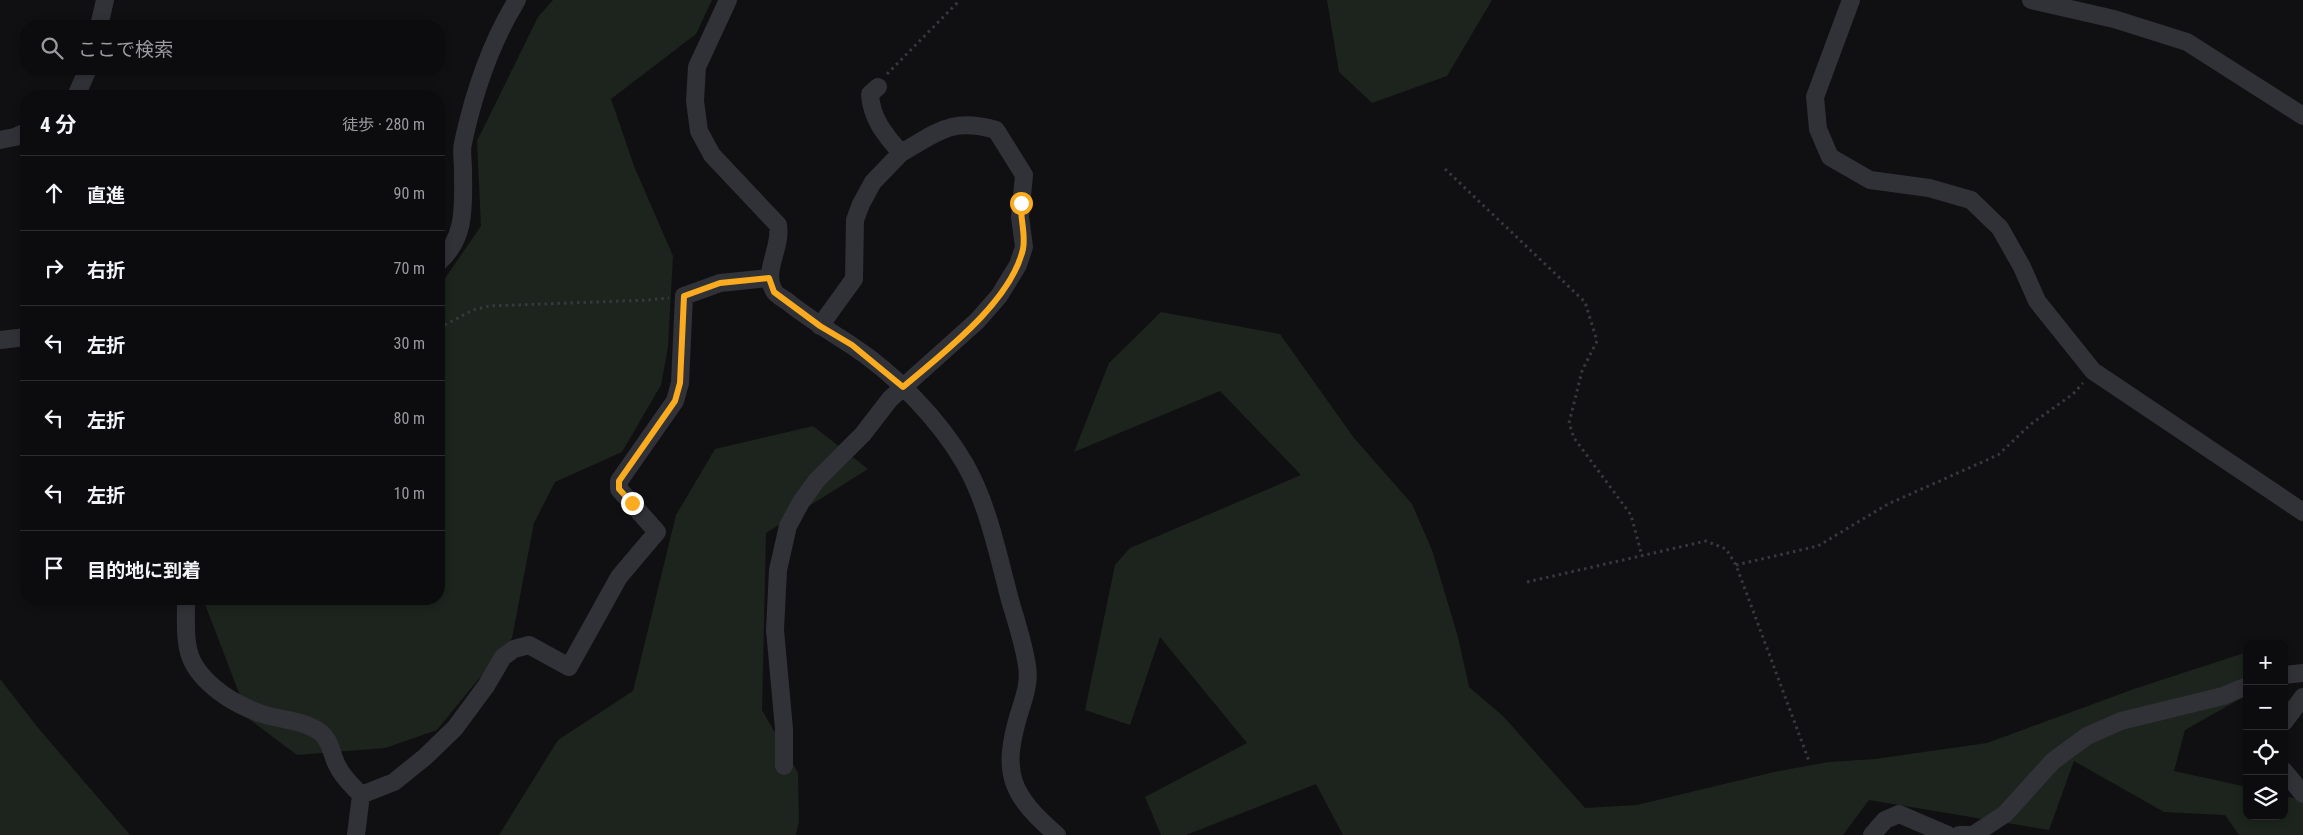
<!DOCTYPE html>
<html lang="ja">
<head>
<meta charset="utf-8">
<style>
	:root { --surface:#0c0c0e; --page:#1a1a1c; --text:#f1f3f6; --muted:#9a9b9e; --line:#2c2c2e }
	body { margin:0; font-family:"Roboto Condensed","Noto Sans JP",sans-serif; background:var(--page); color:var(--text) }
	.controls { position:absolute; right:15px; bottom:15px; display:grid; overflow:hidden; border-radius:10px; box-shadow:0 2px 8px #0003 }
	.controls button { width:45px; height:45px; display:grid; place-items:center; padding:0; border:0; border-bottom:1px solid var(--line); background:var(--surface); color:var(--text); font:25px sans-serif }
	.stop { position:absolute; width:15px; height:15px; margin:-11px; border:4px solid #faab1f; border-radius:50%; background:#fff }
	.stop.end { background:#faab1f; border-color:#fff; box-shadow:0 1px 5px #0008 }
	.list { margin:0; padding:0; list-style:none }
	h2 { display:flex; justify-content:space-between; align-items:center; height:65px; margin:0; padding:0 20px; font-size:21px }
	h2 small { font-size:16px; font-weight:400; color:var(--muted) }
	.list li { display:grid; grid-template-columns:32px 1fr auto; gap:15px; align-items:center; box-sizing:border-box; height:75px; padding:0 20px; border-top:1px solid var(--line) }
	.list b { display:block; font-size:19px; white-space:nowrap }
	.list em { font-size:16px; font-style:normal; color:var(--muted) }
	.icon { flex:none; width:28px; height:28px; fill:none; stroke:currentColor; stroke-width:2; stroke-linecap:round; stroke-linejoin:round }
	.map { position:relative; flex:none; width:2303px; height:835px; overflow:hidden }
	.search { position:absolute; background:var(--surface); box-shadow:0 2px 8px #0003; left:20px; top:20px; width:425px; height:55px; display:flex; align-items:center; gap:12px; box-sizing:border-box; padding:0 18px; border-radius:20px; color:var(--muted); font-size:19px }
	.panel { position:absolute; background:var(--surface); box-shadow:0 2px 8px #0003; left:20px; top:90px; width:425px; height:515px; border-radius:20px }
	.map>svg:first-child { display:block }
	.green { fill:#1c241d }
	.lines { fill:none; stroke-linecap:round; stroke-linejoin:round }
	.path { stroke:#37393e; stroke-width:3; stroke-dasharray:2.5 4; stroke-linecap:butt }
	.street { stroke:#313237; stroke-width:18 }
	.route { stroke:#faab1f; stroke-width:6 }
</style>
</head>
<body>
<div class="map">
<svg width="2303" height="835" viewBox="0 0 2303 835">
	<rect width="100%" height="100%" fill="#101012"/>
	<path class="green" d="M553 0H712L696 34 611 99 634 166 673 256 668 347 661 385 622 452 555 482 534 523 512 638 437 730 385 748 297 755 249 719 203 599H439V287L481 226 477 141 538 17Z
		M1327 0H1492L1447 76 1372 103 1339 72Z
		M1161 312 1280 334 1354 438 1412 504 1432 550 1458 637 1469 687 1503 716 1585 808 1637 805 1774 772 1829 762 1875 759 1987 743 2134 689 2247 652V695L2185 730 2174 771 2247 787V816H2284V796L2303 800V835H2239L2225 815 2164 812 2074 761 2049 830 1869 800 1843 835H1343L1316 784 1186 835H1161L1145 797 1247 743 1160 637 1130 725 1085 710 1115 565 1130 548 1301 475 1220 391 1074 452 1109 363Z
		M813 426 868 469 766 533 762 710 798 773 799 821 796 835H499L558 740 633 691 676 515 715 449Z
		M0 679 39 729 130 835H0Z"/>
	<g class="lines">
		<path class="path" d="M887 74 960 0
			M1445 169 1585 302 1597 341 1582 371 1569 423 1574 438 1631 515 1642 556
			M439 328 473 310 489 306 648 300 669 298
			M1736 565 1818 546 1888 504 1998 455 2031 424 2073 394 2083 383
			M1527 582 1706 541 1726 549 1736 565 1809 761"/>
		<path class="street" d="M728 0 697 67 695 101 699 131 712 155 778 225C782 248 762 271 774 291 776 295 784 299 788 302 808 318 829 331 851 345 894 373 939 419 965 464 988 504 998 555 1010 600 1016 621 1024 644 1027 666 1030 682 1024 698 1019 714 1001 774 1011 795 1057 835
			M1851 0 1815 97 1818 129 1830 157 1870 180 1929 188 1971 200 2000 228 2022 267 2037 301 2093 371 2303 512
			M2031 0 2114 19 2187 42 2303 116
			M99 26 105 0
			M76 96 88 69
			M0 140 15 137 26 132
			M439 262C467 236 463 205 463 169 463 161 461 151 463 143 474 92 490 44 517 0
			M820 326 854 279 855 220 861 204 873 182 901 153C885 135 871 118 870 94L878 87
			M0 340 26 337
			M186 599C186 644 182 664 221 693 233 702 248 709 262 714 281 720 303 720 320 732 331 740 331 754 337 765 342 777 353 786 361 795L356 835
			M2284 675 2303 673
			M2284 722 2303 697
			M784 766V729L775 630 778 570 788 526 801 502 817 480 863 434 890 399 977 321 999 296 1018 265 1024 247 1020 217 1024 175 996 130C951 117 938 132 901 153
			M2284 771 2303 794
			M361 795 394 782 425 757 455 728 486 686 503 657 514 649 529 645 569 667 619 577 657 532 619 489V481L675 401 680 383 684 296 720 283 769 278
			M1872 835 1885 820 1899 814 1948 835
			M1959 835H1973L2005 814 2053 761 2087 736 2121 721 2223 696 2247 686"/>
	</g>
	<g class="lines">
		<path class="route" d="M632 503 619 489V481L675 401 680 383 684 296 720 283 769 278 774 292 820 326 852 345 903 387C943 353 1011 302 1023 249 1026 235 1020 218 1021 203"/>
	</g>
</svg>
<div class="controls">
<button>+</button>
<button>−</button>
<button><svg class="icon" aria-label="locate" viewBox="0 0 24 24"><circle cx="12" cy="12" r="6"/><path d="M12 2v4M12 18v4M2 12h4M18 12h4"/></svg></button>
<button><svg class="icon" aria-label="layers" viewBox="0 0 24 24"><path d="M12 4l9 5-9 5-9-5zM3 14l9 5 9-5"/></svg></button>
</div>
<div class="stop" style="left:1021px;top:203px"></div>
<div class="stop end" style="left:632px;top:503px"></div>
<div class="search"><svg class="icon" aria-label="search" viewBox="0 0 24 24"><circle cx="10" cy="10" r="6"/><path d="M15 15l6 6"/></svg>ここで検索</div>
<section class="panel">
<h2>4 分<small>徒歩 · 280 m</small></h2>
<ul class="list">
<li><svg class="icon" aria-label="ahead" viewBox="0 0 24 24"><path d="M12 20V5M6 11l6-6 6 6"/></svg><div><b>直進</b></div><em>90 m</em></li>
<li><svg class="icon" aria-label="right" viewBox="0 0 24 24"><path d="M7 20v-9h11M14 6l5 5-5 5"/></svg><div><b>右折</b></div><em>70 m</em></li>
<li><svg class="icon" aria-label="left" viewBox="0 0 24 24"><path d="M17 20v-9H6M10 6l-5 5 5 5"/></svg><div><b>左折</b></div><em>30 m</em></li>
<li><svg class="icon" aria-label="left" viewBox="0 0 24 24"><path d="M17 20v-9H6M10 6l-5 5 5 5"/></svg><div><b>左折</b></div><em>80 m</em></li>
<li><svg class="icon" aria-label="left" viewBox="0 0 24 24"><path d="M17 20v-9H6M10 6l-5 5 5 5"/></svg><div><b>左折</b></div><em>10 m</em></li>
<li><svg class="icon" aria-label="arrive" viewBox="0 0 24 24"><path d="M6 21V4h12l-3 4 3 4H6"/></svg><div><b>目的地に到着</b></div></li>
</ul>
</section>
</div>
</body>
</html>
